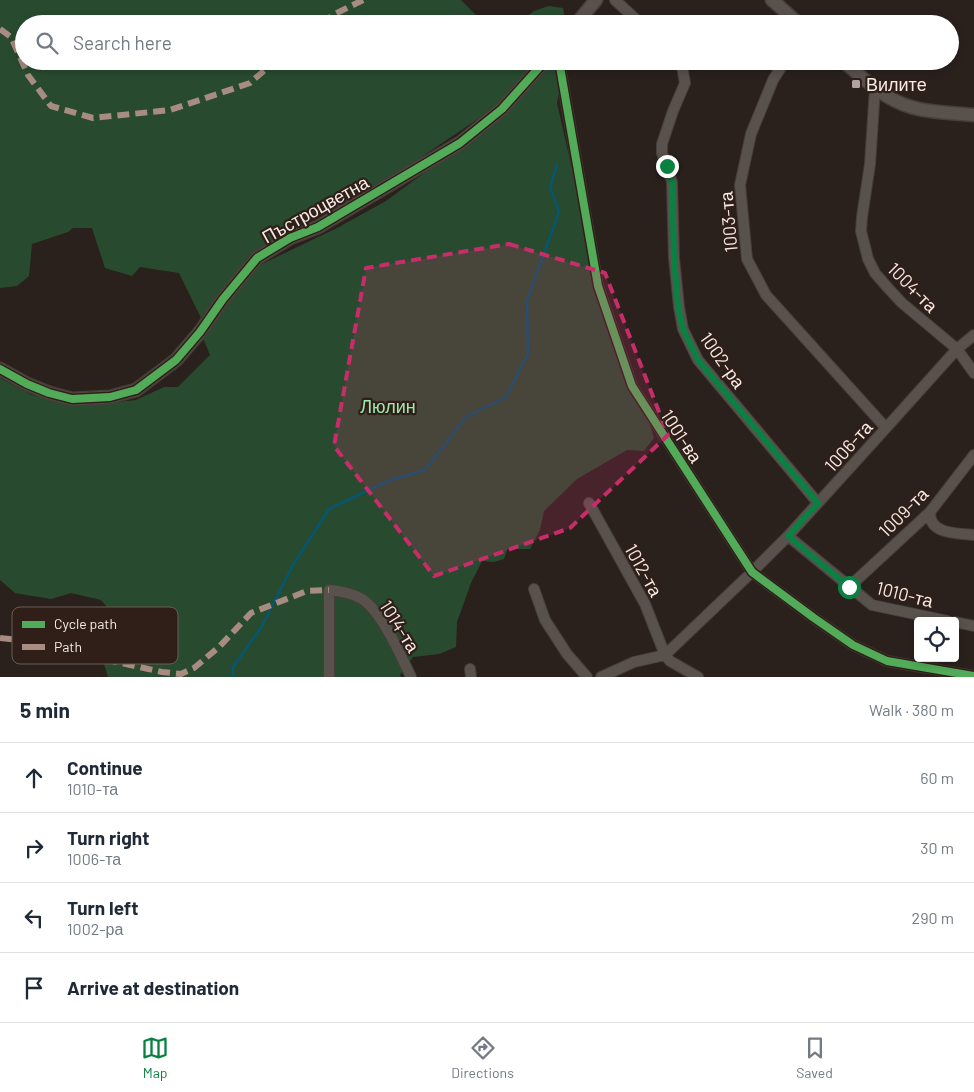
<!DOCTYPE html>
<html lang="en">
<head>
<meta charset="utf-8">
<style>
	:root { --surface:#fff; --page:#f2f2f3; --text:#1f2937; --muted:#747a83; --line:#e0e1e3; --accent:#0b8043 }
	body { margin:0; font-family:Barlow,sans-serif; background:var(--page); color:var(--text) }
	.controls { position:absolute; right:15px; bottom:15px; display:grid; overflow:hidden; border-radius:5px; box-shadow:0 2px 8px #0003 }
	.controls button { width:45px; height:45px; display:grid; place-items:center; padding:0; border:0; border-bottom:1px solid var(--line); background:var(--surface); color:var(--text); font:25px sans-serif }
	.stop { position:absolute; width:15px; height:15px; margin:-11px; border:4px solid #0b8043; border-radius:50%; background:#fff }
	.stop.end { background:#0b8043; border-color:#fff; box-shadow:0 1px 5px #0008 }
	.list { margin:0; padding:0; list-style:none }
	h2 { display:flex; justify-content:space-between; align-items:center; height:65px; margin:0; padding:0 20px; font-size:21px }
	h2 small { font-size:16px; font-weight:400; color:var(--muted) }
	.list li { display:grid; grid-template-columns:32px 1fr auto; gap:15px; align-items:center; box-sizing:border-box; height:70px; padding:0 20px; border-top:1px solid var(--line) }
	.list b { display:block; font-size:19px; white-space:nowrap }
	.list p { margin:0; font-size:16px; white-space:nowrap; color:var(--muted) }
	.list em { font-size:16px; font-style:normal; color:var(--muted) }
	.icon { flex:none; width:28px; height:28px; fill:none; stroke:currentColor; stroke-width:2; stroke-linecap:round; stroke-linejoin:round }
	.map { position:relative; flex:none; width:974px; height:677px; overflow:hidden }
	.search { position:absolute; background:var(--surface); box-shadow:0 2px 8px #0003; left:15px; right:15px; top:15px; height:55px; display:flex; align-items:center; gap:12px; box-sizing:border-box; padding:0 18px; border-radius:28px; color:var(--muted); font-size:19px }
	.sheet { height:345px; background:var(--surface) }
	nav { display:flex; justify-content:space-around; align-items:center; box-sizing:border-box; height:70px; border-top:1px solid var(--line); background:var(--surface); font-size:14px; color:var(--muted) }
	nav a { display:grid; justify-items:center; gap:2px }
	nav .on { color:var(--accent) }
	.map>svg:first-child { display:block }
	.green { fill:#284b2f }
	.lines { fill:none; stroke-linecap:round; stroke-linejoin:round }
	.stream { stroke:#045671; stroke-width:2.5 }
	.minor-casing { stroke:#463e3a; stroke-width:12 }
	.tertiary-casing { stroke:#463e3a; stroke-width:15 }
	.minor { stroke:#59524c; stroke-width:10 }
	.tertiary { stroke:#59524c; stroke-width:12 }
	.quiet { stroke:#a88b81; stroke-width:6; stroke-dasharray:12 6; stroke-linecap:butt }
	.cycleway-casing { stroke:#2f1f18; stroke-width:11 }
	.cycleway { stroke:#51ab58; stroke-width:8 }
	.route { stroke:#0b8043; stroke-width:6 }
	.marked { fill:#c72d69; fill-opacity:0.2; stroke:#c72d69; stroke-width:4; stroke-dasharray:10 6; stroke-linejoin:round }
	.poi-dot { fill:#afa4a0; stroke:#2f1f18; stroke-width:2 }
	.labels { text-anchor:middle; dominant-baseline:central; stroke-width:4.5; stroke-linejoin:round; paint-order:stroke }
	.poi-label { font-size:18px; fill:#f7ebe7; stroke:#2f1f18; text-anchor:start }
	.street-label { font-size:18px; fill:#f7ebe7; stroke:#2f1f18 }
	.park-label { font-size:18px; fill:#9bebac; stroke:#2f1f18 }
	.key { fill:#2f1f18; stroke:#6b5c56; stroke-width:1 }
	.key-label { font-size:14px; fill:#f7ebe7 }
</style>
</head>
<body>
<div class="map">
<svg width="974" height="677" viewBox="0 0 974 677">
	<rect width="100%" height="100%" fill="#2a211d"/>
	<path class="green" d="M0 0H461L485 24H24V61H539L497 106 417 160 338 207 289 230 250 255 201 318 179 273 140 267 132 276 105 268 92 228H73L68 232 32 244 29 276 17 286 0 288Z
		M549 6 563 8 566 24H516L534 11Z
		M551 61H565L557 103 571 165 584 198 588 261 601 311 636 380 640 407 649 421 654 438 644 451 627 450 577 479 544 511 540 530 530 549H518L508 547 504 559 494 562 482 561 471 583 457 622 456 647 439 654 413 657 400 675 401 677H108L104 664 119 621 101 600 71 593 51 599 15 593 0 580V378L32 395 81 406 136 400 164 387H178L210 355 203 338 244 280 262 264 339 227 386 201 497 119Z"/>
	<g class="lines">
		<path class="stream" d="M233 677V667L261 628 293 565 329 509 388 481 425 470 466 417 506 397 528 354 527 301 559 212 550 187 557 165"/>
		<g class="minor-casing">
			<path id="minor" d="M615 0 641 24
				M559 61 598 286 632 386 752 572 814 618 853 645 887 661 974 676
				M681 61 685 83 673 111 662 144V153L672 182 674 258 679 307 683 329 698 360 818 503
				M785 61 773 80 751 134 740 185 747 259 766 295 886 428
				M875 88 870 164 862 217 861 231 868 259 875 273 888 288 902 303 957 349 974 373
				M589 503 645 604 665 655 670 661 698 677
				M930 512C929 535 958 533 974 535
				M788 536 872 605 948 621
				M849 587 930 512 974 455
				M534 589 545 620 567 654 587 677
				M955 622 974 626
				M470 669 471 677
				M329 677V590C340 591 352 593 362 599 382 612 401 656 411 677
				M601 677 634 662 665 655 752 572 788 536 886 428 957 349 974 335"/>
		</g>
		<g class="tertiary-casing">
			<path id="tertiary" d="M772 0 799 24
				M576 24 596 0
				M843 61C864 79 884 99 911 107 931 113 954 113 974 115
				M0 369 27 384 49 393 72 399 110 397 136 390 176 360 200 332 223 299 257 258 290 238 318 227 460 143 502 109 545 61"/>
		</g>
		<use href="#minor" class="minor"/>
		<use href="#tertiary" class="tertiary"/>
		<path class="quiet" d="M322 24 333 15 363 0
			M0 29 11 37 28 75 51 106 93 118 170 110 250 83 275 61
			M0 638 49 643 112 661 162 672 181 674 194 668 219 647 251 613 307 591 329 590"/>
		<g class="cycleway-casing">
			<path id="cycleway" d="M559 61 598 286 632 386 752 572 814 618 853 645 887 661 974 676
				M0 369 27 384 49 393 72 399 110 397 136 390 176 360 200 332 223 299 257 258 290 238 318 227 460 143 502 109 545 61"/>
		</g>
		<use href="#cycleway" class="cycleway"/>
	</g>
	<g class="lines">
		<path class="route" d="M667 166 672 182 674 258 678 307 683 329 698 360 818 503 788 536 849 587"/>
	</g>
	<path class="marked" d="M509 244 605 273 668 435 570 528 434 576 334 446 366 268Z"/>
	<rect class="poi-dot" x="851" y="79" width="10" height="10" rx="2.5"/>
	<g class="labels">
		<g class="poi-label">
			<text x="866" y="84">Вилите</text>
		</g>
		<g class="street-label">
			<text transform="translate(315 209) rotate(-29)">Пъстроцветна</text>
			<text transform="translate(728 222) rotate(-95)">1003-та</text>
			<text transform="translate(913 287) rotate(45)">1004-та</text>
			<text transform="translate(723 360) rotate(55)">1002-ра</text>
			<text transform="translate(682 436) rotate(57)">1001-ва</text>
			<text transform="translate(848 446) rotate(-48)">1006-та</text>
			<text transform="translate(903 512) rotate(-45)">1009-та</text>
			<text transform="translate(644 570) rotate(61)">1012-та</text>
			<text transform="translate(905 594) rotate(14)">1010-та</text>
			<text transform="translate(400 626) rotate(58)">1014-та</text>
		</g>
		<g class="park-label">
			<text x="388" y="406">Люлин</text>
		</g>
	</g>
	<rect x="12" y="607" width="166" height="57" rx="8" class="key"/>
	<rect x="22" y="621" width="23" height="7" fill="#51ab58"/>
	<rect x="22" y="644" width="23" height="6" fill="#a88b81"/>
	<g class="key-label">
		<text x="54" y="629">Cycle path</text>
		<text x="54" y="652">Path</text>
	</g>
</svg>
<div class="controls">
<button><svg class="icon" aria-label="locate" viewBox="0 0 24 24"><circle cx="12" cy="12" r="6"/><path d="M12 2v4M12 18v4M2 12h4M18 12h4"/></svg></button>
</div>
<div class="stop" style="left:849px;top:587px"></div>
<div class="stop end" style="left:667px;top:166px"></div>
<div class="search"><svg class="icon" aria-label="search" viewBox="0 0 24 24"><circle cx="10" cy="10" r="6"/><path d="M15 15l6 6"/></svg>Search here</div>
</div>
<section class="sheet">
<h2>5 min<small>Walk · 380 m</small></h2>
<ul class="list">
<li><svg class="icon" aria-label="ahead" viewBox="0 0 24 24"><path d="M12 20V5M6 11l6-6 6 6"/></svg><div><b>Continue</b><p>1010-та</p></div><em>60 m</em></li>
<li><svg class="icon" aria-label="right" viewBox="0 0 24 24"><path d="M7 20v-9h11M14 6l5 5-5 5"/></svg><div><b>Turn right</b><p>1006-та</p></div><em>30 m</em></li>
<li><svg class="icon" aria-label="left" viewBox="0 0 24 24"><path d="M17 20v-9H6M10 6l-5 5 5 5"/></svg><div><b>Turn left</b><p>1002-ра</p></div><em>290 m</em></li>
<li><svg class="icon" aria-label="arrive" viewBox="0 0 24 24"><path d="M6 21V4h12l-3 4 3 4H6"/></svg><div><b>Arrive at destination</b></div></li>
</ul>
</section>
<nav>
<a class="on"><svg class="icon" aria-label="map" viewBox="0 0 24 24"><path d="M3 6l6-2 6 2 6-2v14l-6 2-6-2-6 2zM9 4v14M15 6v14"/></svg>Map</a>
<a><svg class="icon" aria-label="directions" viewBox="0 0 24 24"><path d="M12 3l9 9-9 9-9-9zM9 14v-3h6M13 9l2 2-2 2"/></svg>Directions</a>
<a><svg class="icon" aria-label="saved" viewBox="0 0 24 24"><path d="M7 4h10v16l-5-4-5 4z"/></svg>Saved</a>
</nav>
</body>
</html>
